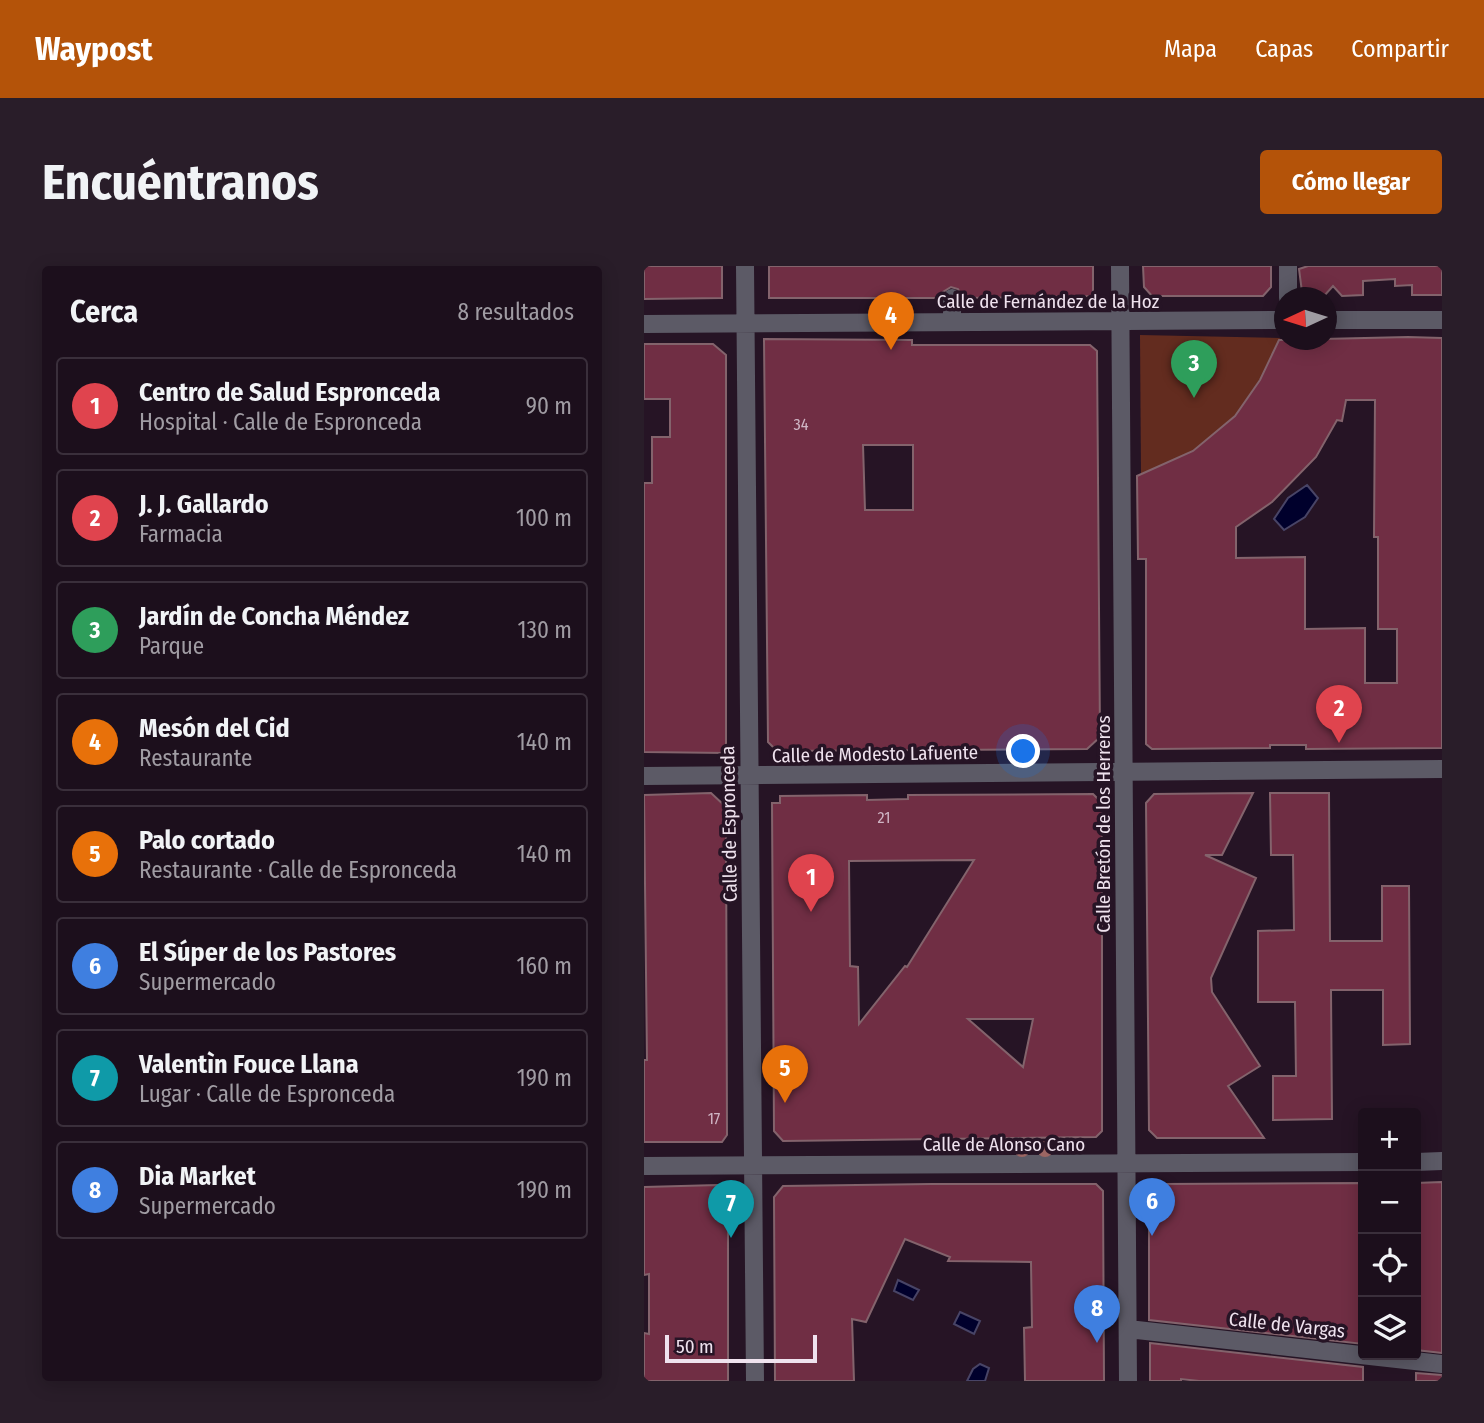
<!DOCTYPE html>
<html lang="es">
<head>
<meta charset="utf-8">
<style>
	:root { --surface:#1c0f1c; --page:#291d29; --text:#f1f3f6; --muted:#a09ca3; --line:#3a2f3b; --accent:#b45309 }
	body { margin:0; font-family:"Fira Sans Condensed",sans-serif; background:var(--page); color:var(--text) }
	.controls { position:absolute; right:21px; bottom:21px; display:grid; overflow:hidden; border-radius:7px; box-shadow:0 4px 18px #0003 }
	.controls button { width:63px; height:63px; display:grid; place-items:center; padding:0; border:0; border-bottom:2px solid var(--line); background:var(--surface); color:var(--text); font:35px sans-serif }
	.compass { position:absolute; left:630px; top:21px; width:63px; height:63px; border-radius:50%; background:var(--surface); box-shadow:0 4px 18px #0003; rotate:266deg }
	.scale { position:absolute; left:21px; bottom:18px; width:152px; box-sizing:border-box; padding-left:7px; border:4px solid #efe2ee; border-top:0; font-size:19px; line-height:24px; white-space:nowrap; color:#efe2ee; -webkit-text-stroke:5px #261425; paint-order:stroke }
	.you { position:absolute; left:380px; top:486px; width:24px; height:24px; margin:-18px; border:5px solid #fff; border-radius:50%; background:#1a73e8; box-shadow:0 0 0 10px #1a73e833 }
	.badge { display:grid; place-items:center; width:46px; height:46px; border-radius:50%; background:var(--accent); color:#fff; font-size:23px; font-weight:700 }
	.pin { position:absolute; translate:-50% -58px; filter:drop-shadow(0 2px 4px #0008) }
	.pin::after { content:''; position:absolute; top:37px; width:24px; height:21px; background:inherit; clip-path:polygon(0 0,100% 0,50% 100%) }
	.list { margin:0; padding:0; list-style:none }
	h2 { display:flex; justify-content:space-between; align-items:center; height:91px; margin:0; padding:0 28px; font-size:30px }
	h2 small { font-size:23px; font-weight:400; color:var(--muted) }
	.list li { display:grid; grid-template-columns:46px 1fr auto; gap:21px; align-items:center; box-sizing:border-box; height:98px; margin:0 14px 14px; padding:0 14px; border:2px solid var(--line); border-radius:7px }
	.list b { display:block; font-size:26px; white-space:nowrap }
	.list p { margin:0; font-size:23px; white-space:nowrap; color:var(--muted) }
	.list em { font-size:23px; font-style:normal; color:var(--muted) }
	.icon { flex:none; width:38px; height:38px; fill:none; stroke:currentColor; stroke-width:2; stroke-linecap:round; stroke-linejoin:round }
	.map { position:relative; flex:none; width:798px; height:1115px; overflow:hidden; border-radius:7px }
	header { display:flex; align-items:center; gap:42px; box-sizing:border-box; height:98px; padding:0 35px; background:var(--accent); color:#fff }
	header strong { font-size:33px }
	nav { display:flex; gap:38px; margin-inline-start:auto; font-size:24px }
	.intro { display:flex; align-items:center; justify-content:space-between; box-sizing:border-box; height:168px; padding:0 42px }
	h1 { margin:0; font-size:49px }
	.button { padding:18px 32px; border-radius:7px; background:var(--accent); color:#fff; font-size:24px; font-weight:700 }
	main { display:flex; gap:42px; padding:0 42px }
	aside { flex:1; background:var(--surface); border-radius:7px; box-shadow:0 4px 18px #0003 }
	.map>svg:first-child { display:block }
	.green { fill:#632c1f }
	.water { fill:#00002c; stroke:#484466; stroke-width:2 }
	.building { fill:#702e44; stroke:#83636c; stroke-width:2; fill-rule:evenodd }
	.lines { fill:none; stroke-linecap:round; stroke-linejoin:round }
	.minor { stroke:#5c5a66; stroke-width:18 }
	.tree { fill:#9c6663 }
	.labels { text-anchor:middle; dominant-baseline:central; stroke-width:7; stroke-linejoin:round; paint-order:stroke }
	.number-label { font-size:16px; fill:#cfb5c4 }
	.street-label { font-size:19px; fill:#efe2ee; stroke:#261425 }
</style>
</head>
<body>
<header>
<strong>Waypost</strong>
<nav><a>Mapa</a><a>Capas</a><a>Compartir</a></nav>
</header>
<div class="intro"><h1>Encuéntranos</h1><a class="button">Cómo llegar</a></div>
<main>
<aside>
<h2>Cerca<small>8 resultados</small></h2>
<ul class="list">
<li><span class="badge" style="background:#e0444e">1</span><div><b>Centro de Salud Espronceda</b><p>Hospital · Calle de Espronceda</p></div><em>90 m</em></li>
<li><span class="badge" style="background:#e0444e">2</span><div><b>J. J. Gallardo</b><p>Farmacia</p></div><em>100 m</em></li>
<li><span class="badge" style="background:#2e9e5b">3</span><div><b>Jardín de Concha Méndez</b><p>Parque</p></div><em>130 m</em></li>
<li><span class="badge" style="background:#e8710a">4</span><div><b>Mesón del Cid</b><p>Restaurante</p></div><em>140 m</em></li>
<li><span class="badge" style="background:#e8710a">5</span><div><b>Palo cortado</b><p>Restaurante · Calle de Espronceda</p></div><em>140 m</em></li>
<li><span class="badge" style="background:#3f7fe0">6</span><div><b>El Súper de los Pastores</b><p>Supermercado</p></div><em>160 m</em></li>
<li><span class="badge" style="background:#0f9aa8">7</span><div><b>Valentìn Fouce Llana</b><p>Lugar · Calle de Espronceda</p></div><em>190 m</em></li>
<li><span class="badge" style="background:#3f7fe0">8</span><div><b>Dia Market</b><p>Supermercado</p></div><em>190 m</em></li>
</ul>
</aside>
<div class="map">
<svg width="798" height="1115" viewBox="0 0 798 1115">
	<rect width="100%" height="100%" fill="#261425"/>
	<path class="green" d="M496 69 636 72 616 113 591 150 549 185 497 208Z"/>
	<path class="water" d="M663 219 674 232 661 251 640 264 630 253 644 232Z
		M254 1014 275 1024 269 1034 250 1025Z
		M316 1046 336 1055 330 1068 310 1058Z
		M336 1098 345 1102 341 1115H323L329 1103Z"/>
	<path class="building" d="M0 0H78V32L0 33Z
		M125 0H449V30L319 32 314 23 307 21 299 26 297 32H125Z
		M499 0H627V21L619 30H508L500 21Z
		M664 0H798V29H768V19L751 20V13L719 15V29L698 30 689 20 680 30H663L658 26 655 3Z
		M764 71 798 72V482L662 483V479H626V482L508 483 502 478V293H494L493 210 549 185 591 150 616 114 635 74ZM702 134H731L730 271H734V363H753V417H721V362L661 363V291L592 292V261L628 236 672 191 693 154 698 155Z
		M120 73 268 74V79H446L453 85 456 471 443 483 133 485 124 476ZM219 179H269V244H221Z
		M0 78H69L82 89V487L0 486V217H8V171H26V133H0Z
		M67 527 82 541 83 869 78 876H0V794H3L0 529Z
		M609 527 578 589H561L612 612 567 712 568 726 616 800 584 820 620 872H513L505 864 502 537 510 528Z
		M626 527H685L686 675H738V620H765L766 778 739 779V724H687L688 853 629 854V810H652L651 736H614V665L650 664 649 589H627Z
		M449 528 458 537V865L452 871 139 875 130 865 128 537H136V530L223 529V534L264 533V529ZM330 594 263 701 261 700 215 758 214 701 206 700 205 595ZM324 753H389L379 801Z
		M798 916V1087L772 1084V917Z
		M719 917V1078L505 1054V928L515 918Z
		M287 918H452L459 925 460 1115H381L380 1062 388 1061 387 996 304 995 306 991 261 973 222 1056 208 1053 210 1115H131L130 931 139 920Z
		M74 919 84 927V1115H0V1067L5 1068V1008L0 1009V921Z
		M506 1077 719 1101V1115H555L537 1113V1115H506Z
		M772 1107 798 1109V1115H772Z"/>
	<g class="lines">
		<path class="minor" d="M101 0 111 1115
			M476 0 484 1115
			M644 32V0
			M682 54H798
			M308 56V32
			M0 58 640 54
			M0 510 798 503
			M772 896 798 895
			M0 900 719 896
			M484 1063 798 1098"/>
	</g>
	<g class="tree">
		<circle cx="378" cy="883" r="8"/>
		<circle cx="401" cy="883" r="8"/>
	</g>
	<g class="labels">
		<g class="number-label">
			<text x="157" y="158">34</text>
			<text x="240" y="551">21</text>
			<text x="70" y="852">17</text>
		</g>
		<g class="street-label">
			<text x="404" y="35">Calle de Fernández de la Hoz</text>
			<text transform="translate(231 488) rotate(-1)">Calle de Modesto Lafuente</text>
			<text transform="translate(85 558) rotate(-91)">Calle de Espronceda</text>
			<text transform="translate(459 558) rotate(-90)">Calle Bretón de los Herreros</text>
			<text x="360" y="878">Calle de Alonso Cano</text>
			<text transform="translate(643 1059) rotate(6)">Calle de Vargas</text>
		</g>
	</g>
</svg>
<div class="controls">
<button>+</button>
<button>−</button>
<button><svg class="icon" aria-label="locate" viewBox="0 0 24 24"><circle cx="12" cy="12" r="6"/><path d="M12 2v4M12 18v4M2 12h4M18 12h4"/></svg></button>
<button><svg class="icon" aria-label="layers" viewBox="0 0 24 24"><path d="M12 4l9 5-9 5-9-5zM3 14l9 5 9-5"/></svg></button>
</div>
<svg class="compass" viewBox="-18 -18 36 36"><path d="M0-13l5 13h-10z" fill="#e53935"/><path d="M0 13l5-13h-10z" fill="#a09ca3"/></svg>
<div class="scale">50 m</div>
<div class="you"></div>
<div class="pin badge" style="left:167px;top:646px;background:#e0444e">1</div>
<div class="pin badge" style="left:695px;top:477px;background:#e0444e">2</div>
<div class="pin badge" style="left:550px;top:132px;background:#2e9e5b">3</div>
<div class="pin badge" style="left:247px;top:84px;background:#e8710a">4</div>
<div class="pin badge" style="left:141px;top:837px;background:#e8710a">5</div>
<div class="pin badge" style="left:508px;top:970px;background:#3f7fe0">6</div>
<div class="pin badge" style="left:87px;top:972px;background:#0f9aa8">7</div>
<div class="pin badge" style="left:453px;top:1077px;background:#3f7fe0">8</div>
</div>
</main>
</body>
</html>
